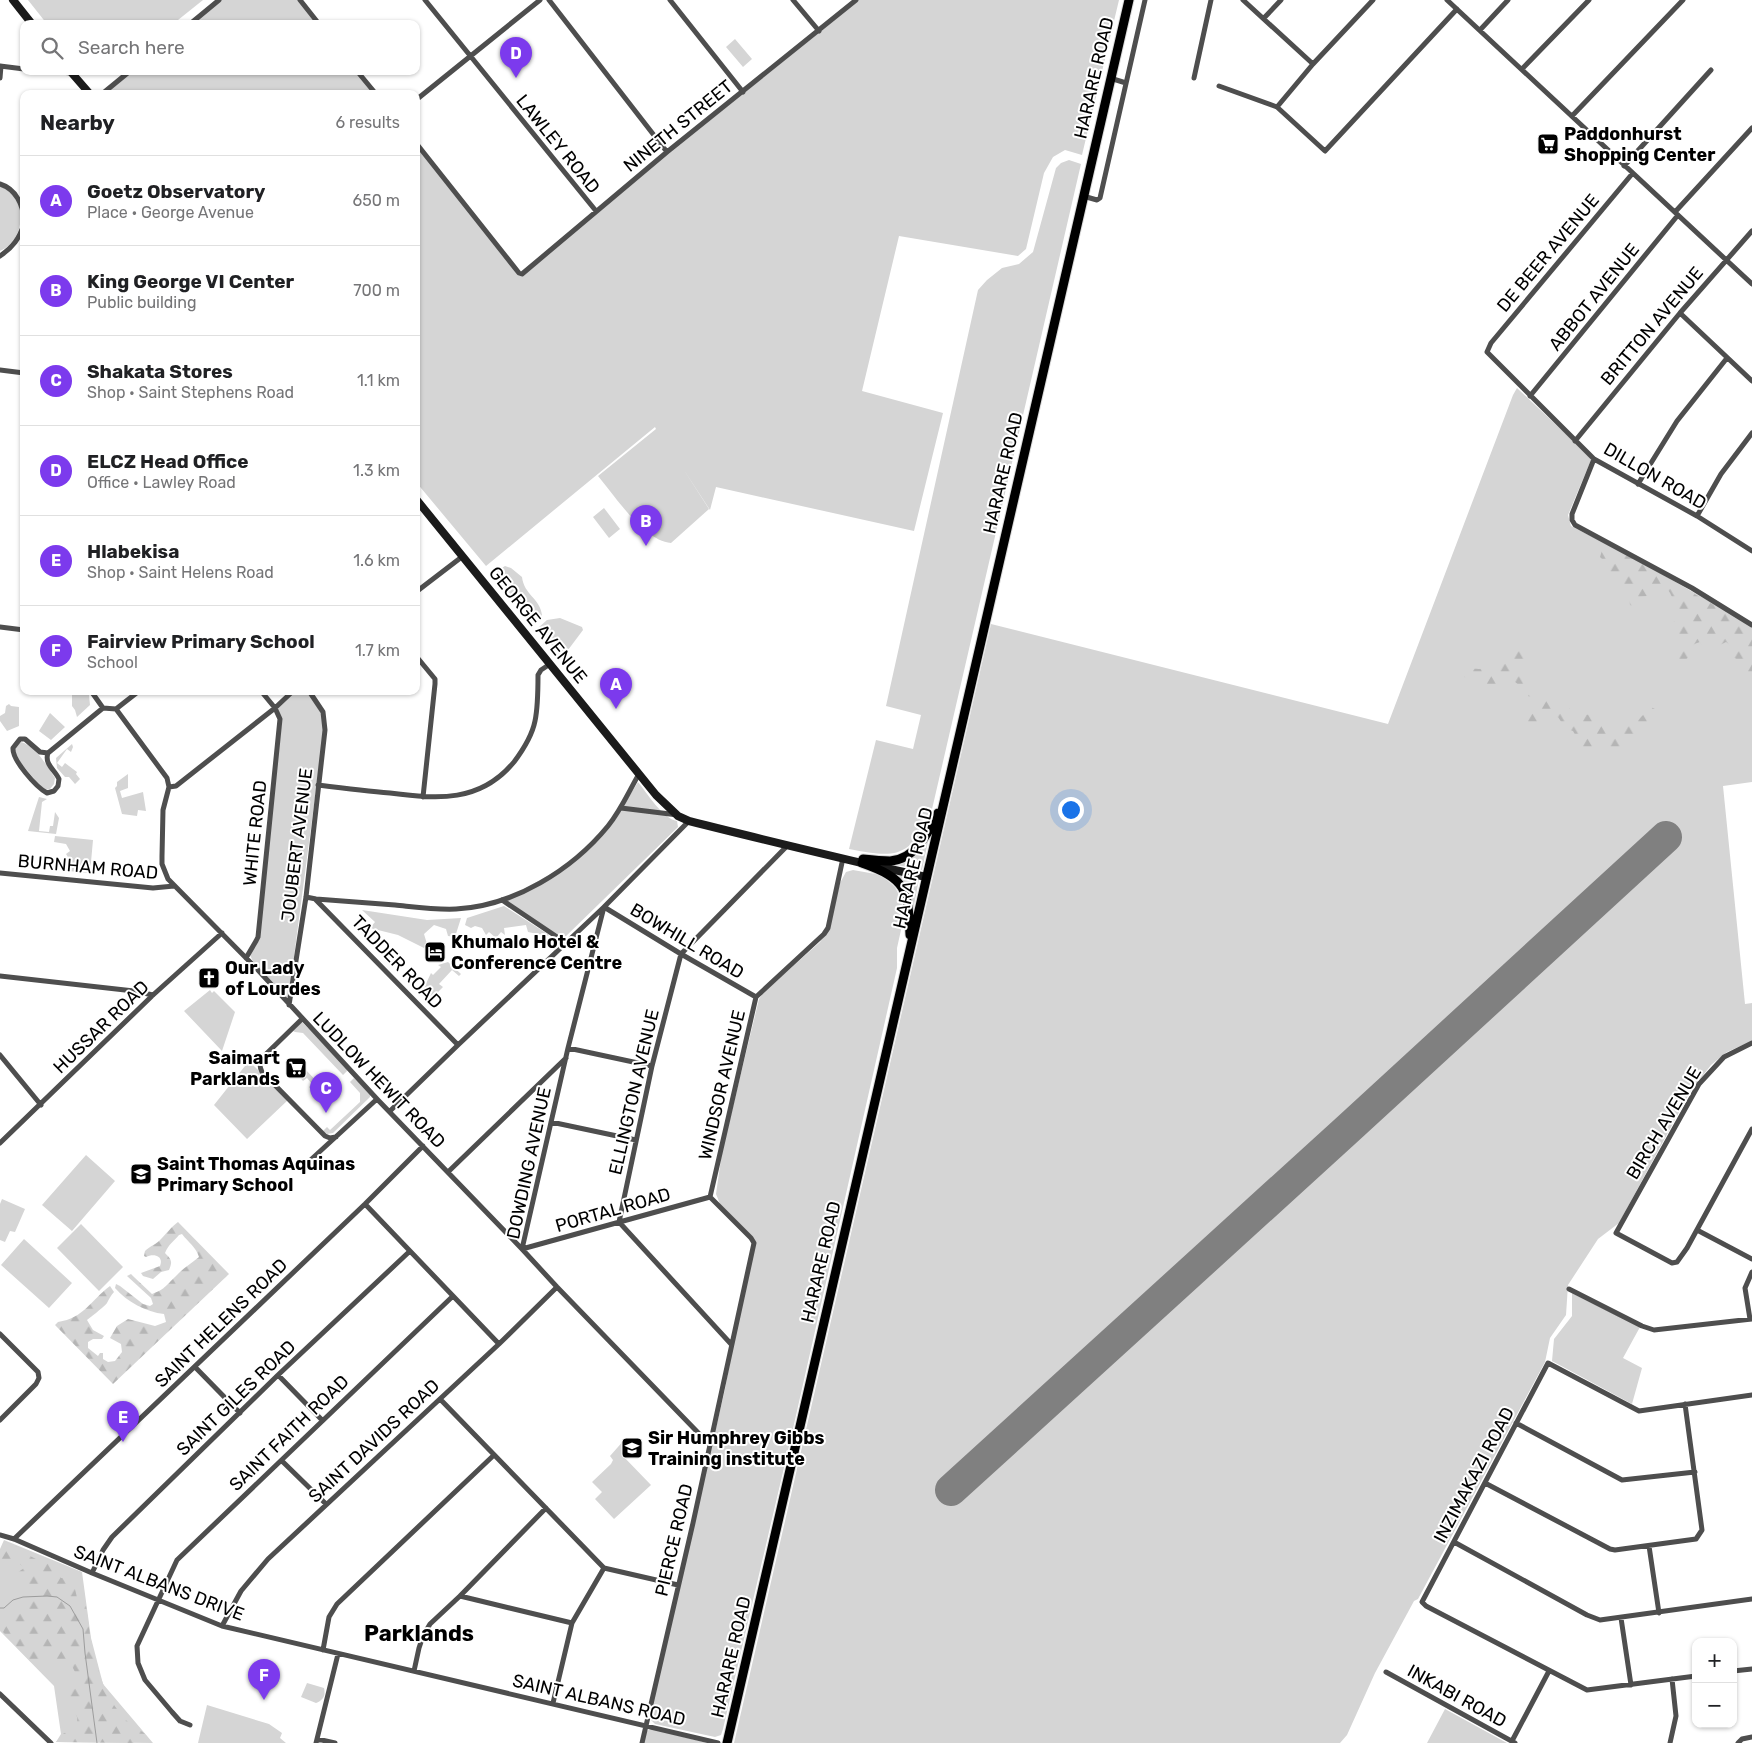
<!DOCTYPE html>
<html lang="en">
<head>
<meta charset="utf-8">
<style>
	:root { --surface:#fff; --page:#f2f2f2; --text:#202124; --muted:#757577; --line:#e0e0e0; --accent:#7c3aed }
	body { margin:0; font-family:Rubik,sans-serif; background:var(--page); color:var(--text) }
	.controls { position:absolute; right:15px; bottom:15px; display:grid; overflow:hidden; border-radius:10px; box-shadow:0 1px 4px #0004 }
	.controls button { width:45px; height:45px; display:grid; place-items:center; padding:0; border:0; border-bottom:1px solid var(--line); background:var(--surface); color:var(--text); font:25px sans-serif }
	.you { position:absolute; left:1070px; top:809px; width:18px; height:18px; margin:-12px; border:4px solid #fff; border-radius:50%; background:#1a73e8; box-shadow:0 0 0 8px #1a73e833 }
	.badge { display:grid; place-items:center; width:32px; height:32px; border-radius:50%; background:var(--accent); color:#fff; font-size:16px; font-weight:700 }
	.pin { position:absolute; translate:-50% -41px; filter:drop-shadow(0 1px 2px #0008) }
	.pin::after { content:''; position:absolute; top:26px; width:18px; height:15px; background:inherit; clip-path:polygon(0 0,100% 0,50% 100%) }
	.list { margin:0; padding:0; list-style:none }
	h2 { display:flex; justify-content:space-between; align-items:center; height:65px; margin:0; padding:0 20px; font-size:21px }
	h2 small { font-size:16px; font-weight:400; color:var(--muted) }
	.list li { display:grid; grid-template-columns:32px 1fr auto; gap:15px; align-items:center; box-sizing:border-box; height:90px; padding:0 20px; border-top:1px solid var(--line) }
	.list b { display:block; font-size:19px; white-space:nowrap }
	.list p { margin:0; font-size:16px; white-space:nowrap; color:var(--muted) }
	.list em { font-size:16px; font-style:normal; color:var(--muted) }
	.icon { flex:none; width:28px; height:28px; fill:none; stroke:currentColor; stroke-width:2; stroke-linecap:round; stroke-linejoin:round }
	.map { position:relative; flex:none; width:1752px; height:1743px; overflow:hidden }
	.search { position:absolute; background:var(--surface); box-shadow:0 1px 4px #0004; left:20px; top:20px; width:400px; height:55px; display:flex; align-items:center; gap:12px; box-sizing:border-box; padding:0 18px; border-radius:10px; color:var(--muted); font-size:19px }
	.panel { position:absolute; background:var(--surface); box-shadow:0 1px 4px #0004; left:20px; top:90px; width:400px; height:605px; border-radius:10px }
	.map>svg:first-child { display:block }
	.green { fill:#d5d5d5 }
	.forest { fill:url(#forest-firs) }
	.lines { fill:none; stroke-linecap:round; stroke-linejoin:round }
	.stream { stroke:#9c9c9c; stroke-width:1 }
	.runway { stroke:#808080; stroke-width:32 }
	.trunk-casing { stroke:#dbdbdb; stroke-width:11 }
	.minor { stroke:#4e4e4e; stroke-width:5 }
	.secondary { stroke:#1b1b1b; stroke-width:8 }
	.trunk { stroke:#000; stroke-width:9 }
	.labels { text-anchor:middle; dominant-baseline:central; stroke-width:4; stroke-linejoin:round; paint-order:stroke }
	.street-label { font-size:18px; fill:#000; stroke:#fff }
	.poi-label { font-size:18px; font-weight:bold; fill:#000; stroke:#fff; text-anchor:start }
	.district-label { font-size:22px; font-weight:bold; fill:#000; stroke:#fff }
</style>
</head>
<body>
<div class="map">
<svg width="1752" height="1743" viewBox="0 0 1752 1743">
	<defs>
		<pattern id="forest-firs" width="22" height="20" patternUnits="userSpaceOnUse" patternTransform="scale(1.25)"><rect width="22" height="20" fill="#d5d5d5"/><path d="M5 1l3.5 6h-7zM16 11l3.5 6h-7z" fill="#b5b5b5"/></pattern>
	</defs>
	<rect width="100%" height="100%" fill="#fff"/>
	<path class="green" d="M28 0H203L173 24H47Z
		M219 0H300L319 24H189Z
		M859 0H1119L1082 155 1065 150 1053 157 1044 173 1026 249 1018 256 899 236 862 391 943 413 914 531 716 487 710 510 682 467 709 509 671 543C644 541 615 496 598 476L656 429 655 427 486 566 416 482V145L521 276 676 148Z
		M735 39 752 59 743 67 726 47Z
		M130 71H357L375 94H102Z
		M1069 160 1081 164 930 818C907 860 892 857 849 849L876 740 913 749 921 715 886 706 978 290 987 280 1002 268 1019 264 1033 252 1056 168 1061 163Z
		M0 186C28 197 27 239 0 251Z
		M1517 388 1590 457 1591 460 1568 515 1571 526 1632 557 1752 626V782L1723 786 1745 1004 1752 1003V1041L1727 1052 1711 1065 1690 1092 1619 1223 1598 1239 1568 1285 1566 1315 1550 1338 1545 1362 1418 1599 1414 1601 1375 1673 1347 1735 1340 1743H734L991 624 1388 724 1513 395Z
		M604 508 620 529 609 538 593 517Z
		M505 566 511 568 522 577C524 595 540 598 542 615L534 624 494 573Z
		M560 618 582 627 583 630 562 658 538 628 547 620Z
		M72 691H86L89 695 90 705 77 717 75 710 72 706Z
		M295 691H307L321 713 324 729 288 1002C280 993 251 964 250 954L258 942 282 719 277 708Z
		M9 704 11 706 19 707V726L7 731 0 721V716L5 713 6 706Z
		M50 713 65 727 51 740 39 731Z
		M21 742C36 746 47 766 55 778L54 784 50 789 45 790 40 786 16 757 15 749Z
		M72 744 73 747 71 752 67 749 57 763 62 767 65 763 77 772 76 774 80 779 75 784 69 777H65L57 768 56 758Z
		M128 774V788L120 791 122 798 143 792 146 811 138 810 137 816 122 814 115 788 117 786V782Z
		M638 782C647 793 663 819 677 821L678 827 563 939 505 900 575 860 622 808Z
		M39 797 47 799 42 802 39 831 49 832 50 826H53L55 812 59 818 56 834 28 831Z
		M930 832 922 870 892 864Z
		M55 836 93 840 90 873 68 871 70 860 66 854 70 851 66 844 54 842Z
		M853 870 881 875 895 887 900 897 903 907V921L897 948V968L790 1442 723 1729 721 1735 715 1737 655 1724 651 1720 650 1715 725 1389 753 1237 720 1204 716 1194 722 1152 759 999 763 993 820 942 828 931 840 883 846 872Z
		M892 873 919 879 912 916Z
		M504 906 549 935 547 936 528 932 526 925 504 928 505 935 501 932 496 938 489 932 486 935 482 928 475 926 471 928 465 925 467 918Z
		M362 910 427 920 461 918 455 937 448 936 446 929 434 925 424 934 427 944 424 948 398 935 370 928 375 922Z
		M448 962 461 974 459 976 452 970 439 984 443 987 429 1001 422 995 425 992 423 990 431 973 433 975 441 967 438 965Z
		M210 990 212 993 214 991 235 1012 222 1051 184 1011Z
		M302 1022 348 1070 343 1075 303 1033 295 1032 293 1031Z
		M249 1061 288 1100 247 1139 214 1105Z
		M304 1068 326 1091 324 1093 327 1096 322 1101 309 1087 312 1084 307 1078 303 1081 297 1074Z
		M354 1078 370 1094V1097L333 1133 327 1134 323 1131 327 1127 330 1130 360 1102V1093L350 1082Z
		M86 1155 115 1181 72 1231 42 1205Z
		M2 1199 25 1209 15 1232 10 1231 5 1242 0 1240V1204Z
		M81 1224 123 1267 99 1291 57 1248Z
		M24 1239 72 1283 49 1308 1 1265Z
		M1572 1293 1640 1327 1623 1358 1642 1368 1632 1404 1552 1361 1554 1339 1572 1316Z
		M625 1439 631 1446 622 1455 651 1485 614 1519 595 1499 602 1492 592 1482 611 1464 613 1460 610 1456Z
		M4 1540 82 1572 91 1638 103 1684 153 1743 56 1742 61 1734 54 1686 0 1631V1549Z
		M307 1683 324 1688C326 1696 323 1700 316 1703L301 1697Z
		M207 1705 269 1724 282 1733 280 1738 286 1743H198Z
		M1445 1709 1507 1743H1427Z
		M652 1729 707 1743H644L646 1731Z"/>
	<path class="forest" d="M1604 544 1632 558 1752 627V676L1751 677 1745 674 1740 661 1731 656C1732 649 1732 646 1726 642L1720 645 1717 643 1708 648 1703 647 1700 642C1691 644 1690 649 1689 657L1685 660 1678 659C1676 653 1676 650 1681 646L1682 640 1671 630 1670 625 1678 618 1672 609C1674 601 1673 597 1668 590L1658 591 1654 600 1647 596 1640 597 1636 607 1630 605 1629 597 1625 594 1624 588 1614 585V578L1609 576 1608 565 1600 557Z
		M1522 642 1529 648 1527 655 1520 664 1519 671 1527 693 1535 702 1546 701 1550 696 1560 708 1567 707 1579 715 1602 714 1608 721 1615 725 1637 721 1651 707 1657 710C1648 728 1635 742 1617 753L1605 749 1587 756 1573 731 1566 729 1558 717C1548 722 1537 728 1526 724L1532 712C1525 698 1525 686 1510 679L1506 685 1492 696 1481 681 1464 677 1466 667C1481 671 1491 669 1504 659 1511 653 1514 646 1522 642Z
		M178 1222 229 1274 113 1384 55 1325 58 1322C84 1318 90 1301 110 1286L114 1292C111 1295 109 1299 107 1303 106 1305 90 1318 87 1320L93 1330 104 1336 102 1339H93L88 1342V1348L98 1356 100 1353H103V1359L108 1362 115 1361 122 1352 121 1344 110 1338 117 1326 128 1319 155 1326 166 1322 164 1314C146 1312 127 1302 115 1288L116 1284 120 1286 143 1304 150 1306 153 1304 151 1298 127 1276 131 1274 134 1277 152 1294C166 1289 167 1284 177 1275 183 1268 191 1264 199 1257 196 1247 188 1242 182 1234L179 1235C174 1241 168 1245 165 1253 171 1259 173 1261 169 1270L161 1272 153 1279 143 1276 141 1273 160 1266C164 1256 154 1253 146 1257L144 1256 145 1251C150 1246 157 1244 161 1239 167 1233 171 1227 178 1222Z
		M8 1543 30 1552V1556L40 1561 46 1559 55 1562 61 1578H70L71 1581 70 1586 75 1589 78 1602 83 1603 86 1606C91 1645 97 1687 124 1718 129 1724 139 1729 145 1734L133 1743 56 1742 64 1733 69 1732 74 1736 78 1734 77 1717 66 1690 68 1682 75 1672 72 1666 57 1662 47 1655 37 1664 31 1662 3 1632 5 1624 14 1622 15 1614 24 1607 27 1588 17 1580V1573L24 1568 18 1562 4 1568 0 1565C0 1555 0 1550 8 1543Z"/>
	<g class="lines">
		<path class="stream" d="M0 1608H4L13 1600 23 1597 47 1596 57 1597 70 1606 83 1629 85 1653 97 1743"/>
		<path class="runway" d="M951 1490 1350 1127 1666 837"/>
		<g class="trunk-casing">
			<path id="trunk" d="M863 859C872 860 881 861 890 861 915 860 928 833 938 813
				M862 863C907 879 908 889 910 935
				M727 1743 1129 0"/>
		</g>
		<path class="minor" d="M300 0 319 24
			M425 0 596 211
			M549 0 667 152
			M670 0 743 92
			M793 0 819 31
			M1243 0 1313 64
			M1447 0 1752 284
			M1264 18 1281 0
			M190 24 219 0
			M1480 30 1508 0
			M0 66 24 69
			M1522 69 1589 0
			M47 71 72 73
			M357 71 376 94
			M0 78 1 66
			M1110 78 1126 83
			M1194 78 1211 0
			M1219 86 1277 107 1325 151 1457 9
			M102 94 130 71
			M416 100 540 0
			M1277 107 1313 64 1373 0
			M1572 116 1683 0
			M416 143 519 273 522 274 667 152 856 0
			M1624 166 1711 70
			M1632 174 1491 343 1487 352 1594 459 1697 516 1752 551
			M0 184C16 189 23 205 24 220
			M1083 196 1097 200 1100 198 1145 0
			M1675 212 1752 128
			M0 256C13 247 19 239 24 224
			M1680 313 1752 381
			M0 370 24 373
			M1530 396 1678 215
			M1575 441 1680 313 1752 231
			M1594 459 1572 514V520L1575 525 1692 588 1752 625
			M1638 484 1677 421 1727 358
			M1697 516 1721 474 1752 433
			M416 592 463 556
			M0 627 24 630
			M416 656 435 679V684L423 797
			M91 691 103 708 116 709 167 778 169 787 163 810 162 856V864L168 879 257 969 377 1099 522 1249 710 1197
			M116 709 139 691
			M20 739H25L40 752 48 753C44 764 55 770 59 779L58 786 54 791 47 793C36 787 12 760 13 748Z
			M48 753 103 708
			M318 785C342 788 366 791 390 793 438 799 480 803 514 762 523 750 532 736 535 721 538 707 538 690 538 675L541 670 550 664
			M169 787 176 786 275 708 293 691
			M621 808 678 815
			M0 873 153 888 174 886
			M306 897 316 899C342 901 369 903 395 905 415 907 436 910 456 909 514 906 572 870 608 826 621 810 629 791 639 774
			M316 900 458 1045
			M502 900 566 943
			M246 958 256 941 258 937 280 719 275 708 261 691
			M0 976 134 991 153 995
			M289 1005 306 897 325 730 323 712 309 691
			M302 1019 263 1057C259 1062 259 1066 262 1072L325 1136 330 1138 336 1137
			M1752 1043 1724 1057 1699 1084 1616 1233 1672 1263 1677 1262 1687 1248 1752 1129
			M568 1048 652 1066
			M0 1055 41 1105
			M390 1111 458 1045 604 907 689 821
			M551 1122 636 1140
			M0 1143 153 995 222 933
			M304 1166 377 1099
			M448 1172 566 1058
			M365 1204 499 1344
			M1697 1230 1752 1259
			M1569 1289 1642 1326 1654 1330 1752 1319
			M1750 1319 1745 1288 1752 1272
			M0 1334 38 1372 39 1378 36 1384 0 1420
			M731 1344 619 1222 652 1066 681 954 787 846
			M195 1367 240 1413
			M278 1375 322 1420
			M440 1399 604 1568 678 1585
			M1516 1423 1622 1480 1695 1472
			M710 1445 557 1287 522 1249 568 1048 604 907 681 954 756 997
			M282 1461 326 1504
			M1485 1483 1610 1549 1615 1550 1696 1539 1702 1530 1685 1404
			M0 1535 14 1539 92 1573 222 1626 718 1743
			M14 1539 365 1204 423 1146
			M1454 1542 1587 1615 1600 1620 1752 1599
			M1649 1546 1659 1613
			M92 1573 103 1550 112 1537 278 1375 410 1251
			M460 1596 572 1623
			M1621 1618 1631 1685
			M222 1626 241 1591 268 1559 499 1344 557 1287
			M323 1650 329 1617 337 1604 494 1455
			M414 1671 419 1648 423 1636 430 1624 460 1596 546 1508
			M1733 1671 1752 1669
			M1386 1672 1515 1743
			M1696 1676 1587 1690 1426 1606 1422 1602 1548 1363 1639 1411 1752 1395
			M0 1694 51 1743
			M553 1703 572 1623 604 1568
			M190 1725 180 1721 172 1712 145 1680 138 1663 137 1646 177 1560 453 1296
			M317 1739 335 1743
			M1512 1741 1549 1671
			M316 1743 338 1654
			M642 1743 693 1523 754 1243 751 1238 710 1197 756 997 824 934 828 928 843 858
			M1670 1743 1676 1716 1672 1679
			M1738 1743 1742 1739 1752 1737"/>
		<path class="secondary" d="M13 0 32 24
			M70 71 90 94
			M416 499 656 795 678 816 689 821C748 836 807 850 866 864
			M877 866 926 877"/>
		<use href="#trunk" class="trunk"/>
	</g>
	<defs>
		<g id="supermarket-square" transform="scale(1.125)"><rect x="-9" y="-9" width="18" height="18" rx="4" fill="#000" stroke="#fff"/><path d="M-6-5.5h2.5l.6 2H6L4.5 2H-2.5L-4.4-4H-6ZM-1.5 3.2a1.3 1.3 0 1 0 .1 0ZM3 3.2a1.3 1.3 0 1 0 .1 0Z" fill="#fff"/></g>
		<g id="hotel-square" transform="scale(1.125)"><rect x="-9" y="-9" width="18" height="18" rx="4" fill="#000" stroke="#fff"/><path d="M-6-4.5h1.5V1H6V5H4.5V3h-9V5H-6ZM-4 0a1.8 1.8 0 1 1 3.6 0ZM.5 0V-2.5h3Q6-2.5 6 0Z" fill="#fff"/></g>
		<g id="church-square" transform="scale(1.125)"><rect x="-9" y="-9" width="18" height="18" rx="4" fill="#000" stroke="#fff"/><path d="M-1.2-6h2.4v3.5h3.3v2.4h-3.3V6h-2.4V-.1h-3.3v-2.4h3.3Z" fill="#fff"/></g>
		<g id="school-square" transform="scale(1.125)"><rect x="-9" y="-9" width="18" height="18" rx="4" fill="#000" stroke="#fff"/><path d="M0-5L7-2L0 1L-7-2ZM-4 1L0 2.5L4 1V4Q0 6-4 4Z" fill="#fff"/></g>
	</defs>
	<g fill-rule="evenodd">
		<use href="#supermarket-square" x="1548" y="144"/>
		<use href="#hotel-square" x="435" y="952"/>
		<use href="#church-square" x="209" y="978"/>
		<use href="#supermarket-square" x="296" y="1068"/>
		<use href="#school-square" x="141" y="1174"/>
		<use href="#school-square" x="632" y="1448"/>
	</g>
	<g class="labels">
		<g class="street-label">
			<text transform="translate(1094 78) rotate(-77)">HARARE ROAD</text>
			<text transform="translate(678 126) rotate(-39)">NINETH STREET</text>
			<text transform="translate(558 144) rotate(51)">LAWLEY ROAD</text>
			<text transform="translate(1548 253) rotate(-50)">DE BEER AVENUE</text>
			<text transform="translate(1594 297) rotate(-51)">ABBOT AVENUE</text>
			<text transform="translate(1652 326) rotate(-50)">BRITTON AVENUE</text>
			<text transform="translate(1003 473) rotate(-77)">HARARE ROAD</text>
			<text transform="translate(1655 476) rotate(30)">DILLON ROAD</text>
			<text transform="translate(538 625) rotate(51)">GEORGE AVENUE</text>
			<text transform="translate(255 833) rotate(-84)">WHITE ROAD</text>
			<text transform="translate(297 845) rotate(-83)">JOUBERT AVENUE</text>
			<text transform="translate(88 867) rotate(5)">BURNHAM ROAD</text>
			<text transform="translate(913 868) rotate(-77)">HARARE ROAD</text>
			<text transform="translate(687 941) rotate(31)">BOWHILL ROAD</text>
			<text transform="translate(397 962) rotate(46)">TADDER ROAD</text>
			<text transform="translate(101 1027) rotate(-44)">HUSSAR ROAD</text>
			<text transform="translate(379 1080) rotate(46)">LUDLOW HEWIT ROAD</text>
			<text transform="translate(722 1085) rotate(-77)">WINDSOR AVENUE</text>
			<text transform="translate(634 1092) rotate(-77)">ELLINGTON AVENUE</text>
			<text transform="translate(1664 1123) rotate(-59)">BIRCH AVENUE</text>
			<text transform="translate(529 1163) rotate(-78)">DOWDING AVENUE</text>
			<text transform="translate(613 1210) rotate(-16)">PORTAL ROAD</text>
			<text transform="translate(821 1262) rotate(-77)">HARARE ROAD</text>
			<text transform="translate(221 1323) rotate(-44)">SAINT HELENS ROAD</text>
			<text transform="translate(236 1398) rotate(-44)">SAINT GILES ROAD</text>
			<text transform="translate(289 1433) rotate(-44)">SAINT FAITH ROAD</text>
			<text transform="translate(374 1441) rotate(-43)">SAINT DAVIDS ROAD</text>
			<text transform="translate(1474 1475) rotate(-62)">INZIMAKAZI ROAD</text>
			<text transform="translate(674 1540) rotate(-77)">PIERCE ROAD</text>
			<text transform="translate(159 1583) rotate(21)">SAINT ALBANS DRIVE</text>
			<text transform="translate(731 1657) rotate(-77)">HARARE ROAD</text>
			<text transform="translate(1457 1696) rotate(29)">INKABI ROAD</text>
			<text transform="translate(599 1700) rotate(13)">SAINT ALBANS ROAD</text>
		</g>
		<g class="poi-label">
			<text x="1564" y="134">Paddonhurst<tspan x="1564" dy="21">Shopping Center</tspan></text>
			<text x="451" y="942">Khumalo Hotel &amp;<tspan x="451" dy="21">Conference Centre</tspan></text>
			<text x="225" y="968">Our Lady<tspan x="225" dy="21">of Lourdes</tspan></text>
			<text x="280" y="1058" text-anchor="end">Saimart<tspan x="280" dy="21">Parklands</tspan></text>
			<text x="157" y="1164">Saint Thomas Aquinas<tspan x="157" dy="21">Primary School</tspan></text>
			<text x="648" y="1438">Sir Humphrey Gibbs<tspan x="648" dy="21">Training institute</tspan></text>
		</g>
		<g class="district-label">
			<text x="419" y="1633">Parklands</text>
		</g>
	</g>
</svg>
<div class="controls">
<button>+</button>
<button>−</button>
</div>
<div class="you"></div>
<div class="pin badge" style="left:616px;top:709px">A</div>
<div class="pin badge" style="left:646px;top:546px">B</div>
<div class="pin badge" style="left:326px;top:1113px">C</div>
<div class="pin badge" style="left:516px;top:78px">D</div>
<div class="pin badge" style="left:123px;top:1442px">E</div>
<div class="pin badge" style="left:264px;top:1700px">F</div>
<div class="search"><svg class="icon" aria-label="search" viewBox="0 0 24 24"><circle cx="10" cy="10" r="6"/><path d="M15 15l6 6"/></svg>Search here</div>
<section class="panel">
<h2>Nearby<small>6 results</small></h2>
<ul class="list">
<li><span class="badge">A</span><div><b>Goetz Observatory</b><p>Place · George Avenue</p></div><em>650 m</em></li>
<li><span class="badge">B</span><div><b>King George VI Center</b><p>Public building</p></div><em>700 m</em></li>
<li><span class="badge">C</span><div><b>Shakata Stores</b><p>Shop · Saint Stephens Road</p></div><em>1.1 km</em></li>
<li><span class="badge">D</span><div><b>ELCZ Head Office</b><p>Office · Lawley Road</p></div><em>1.3 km</em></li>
<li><span class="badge">E</span><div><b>Hlabekisa</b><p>Shop · Saint Helens Road</p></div><em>1.6 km</em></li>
<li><span class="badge">F</span><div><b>Fairview Primary School</b><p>School</p></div><em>1.7 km</em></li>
</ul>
</section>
</div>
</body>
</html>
